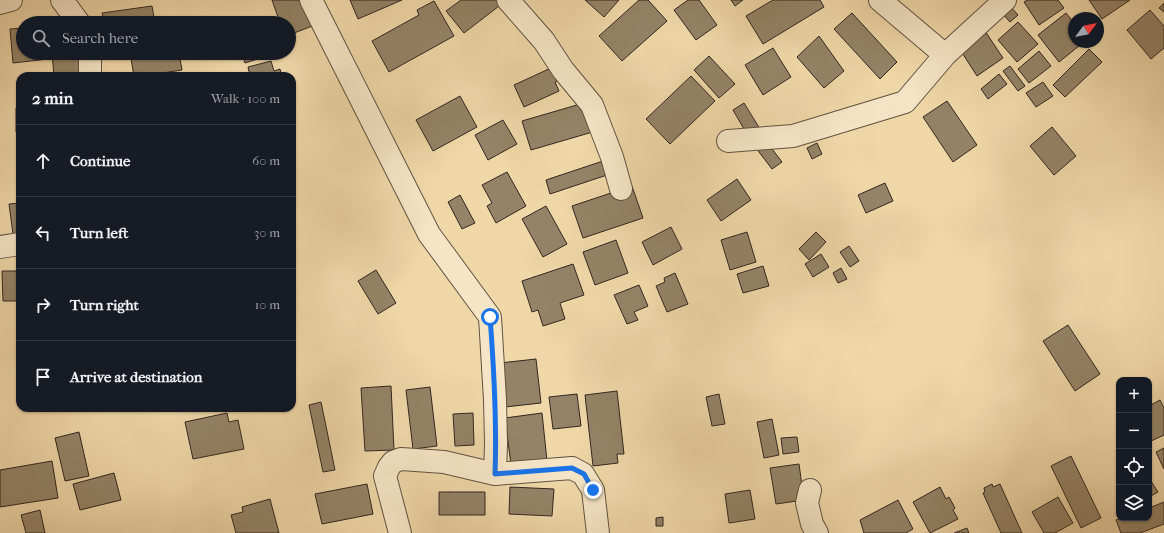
<!DOCTYPE html>
<html lang="en">
<head>
<meta charset="utf-8">
<style>
	:root { --surface:#171b24; --page:#242831; --text:#f1f3f6; --muted:#9ea1a6; --line:#363941 }
	body { margin:0; font-family:"IM FELL French Canon",serif; background:var(--page); color:var(--text) }
	.controls { position:absolute; right:12px; bottom:12px; display:grid; overflow:hidden; border-radius:8px; box-shadow:0 1px 3px #0004 }
	.controls button { width:36px; height:36px; display:grid; place-items:center; padding:0; border:0; border-bottom:1px solid var(--line); background:var(--surface); color:var(--text); font:20px sans-serif }
	.compass { position:absolute; left:1068px; top:12px; width:36px; height:36px; border-radius:50%; background:var(--surface); box-shadow:0 1px 3px #0004; rotate:58deg }
	.stop { position:absolute; width:12px; height:12px; margin:-9px; border:3px solid #1a73e8; border-radius:50%; background:#fff }
	.stop.end { background:#1a73e8; border-color:#fff; box-shadow:0 1px 4px #0008 }
	.list { margin:0; padding:0; list-style:none }
	h2 { display:flex; justify-content:space-between; align-items:center; height:52px; margin:0; padding:0 16px; font-size:17px }
	h2 small { font-size:13px; font-weight:400; color:var(--muted) }
	.list li { display:grid; grid-template-columns:26px 1fr auto; gap:12px; align-items:center; box-sizing:border-box; height:72px; padding:0 16px; border-top:1px solid var(--line) }
	.list b { display:block; font-size:15px; white-space:nowrap }
	.list em { font-size:13px; font-style:normal; color:var(--muted) }
	.icon { flex:none; width:22px; height:22px; fill:none; stroke:currentColor; stroke-width:2; stroke-linecap:round; stroke-linejoin:round }
	.map { position:relative; flex:none; width:1164px; height:533px; overflow:hidden }
	.search { position:absolute; background:var(--surface); box-shadow:0 1px 3px #0004; left:16px; top:16px; width:280px; height:44px; display:flex; align-items:center; gap:10px; box-sizing:border-box; padding:0 14px; border-radius:22px; color:var(--muted); font-size:15px }
	.panel { position:absolute; background:var(--surface); box-shadow:0 1px 3px #0004; left:16px; top:72px; width:280px; height:340px; border-radius:12px }
	.map>svg:first-child { display:block }
	.building { fill:#948367; stroke:#322720 }
	.lines { fill:none; stroke-linecap:round; stroke-linejoin:round }
	.minor-casing { stroke:#615342; stroke-width:24 }
	.minor { stroke:#f5e5c6; stroke-width:22 }
	.route { stroke:#1a73e8; stroke-width:5 }
</style>
</head>
<body>
<div class="map">
<svg width="1164" height="533" viewBox="0 0 1164 533">
	<rect width="100%" height="100%" fill="#efd7a8"/>
	<filter id="stains"><feTurbulence type="fractalNoise" baseFrequency=".005" numOctaves="4"/><feColorMatrix values="0 0 0 0 .2 0 0 0 0 .09 0 0 0 0 .02 0 0 0 .5 -.17"/></filter>
	<radialGradient id="worn" r=".72"><stop offset=".6" stop-color="#630" stop-opacity="0"/><stop offset="1" stop-color="#630" stop-opacity=".3"/></radialGradient>
	<path class="building" d="M272 0H306L315 25 289 35V23H280Z
		M350 0H402L358 19Z
		M461 0H501L503 3 464 33 446 11Z
		M585 0H619L604 17Z
		M639 0H648L667 21 622 61 599 36Z
		M688 0H699L717 25 696 40 674 10Z
		M731 0H743L735 6Z
		M773 0H820L824 7 763 44 746 16Z
		M1027 0H1058L1064 8 1039 25 1024 2Z
		M1089 0H1130L1102 19Z
		M434 1 454 36 389 72 372 41 419 15 417 10Z
		M1164 3V12L1159 8Z
		M152 6 155 23H104L102 13Z
		M1010 6 1018 15 1010 22 1002 13Z
		M1150 10 1164 26V48L1151 59 1127 30Z
		M852 13 897 62 880 79 834 29Z
		M1066 13 1074 23V42H1084L1059 62 1038 35Z
		M1018 22 1038 44 1017 62 998 40Z
		M23 28V53H47L48 59 13 63 10 29Z
		M985 31 1003 58 977 76 959 48Z
		M819 36 844 71 824 88 797 57Z
		M773 48 791 77 763 95 745 65Z
		M1089 49 1102 62 1065 97 1053 85Z
		M1039 51 1051 66 1029 83 1018 69Z
		M52 53H84L86 74 54 76Z
		M130 53H179L182 70 143 76H134Z
		M242 53H277L245 63Z
		M709 56 735 84 719 98 694 70Z
		M271 61 274 71 280 69 282 76H250L248 67Z
		M1010 66 1025 86 1018 91 1003 71Z
		M553 67 559 80 555 82 559 91 524 107 514 85Z
		M999 74 1007 84 988 99 981 89Z
		M691 76 715 101 670 144 646 119Z
		M1043 82 1053 96 1036 107 1026 93Z
		M460 96 477 127 433 151 416 120Z
		M947 101 977 145 953 162 923 117Z
		M587 102 596 131 531 150 522 121Z
		M744 103 760 129 748 136 733 110Z
		M16 108 20 109V132H16Z
		M503 120 517 144 488 160 475 135Z
		M1052 127 1076 156 1054 175 1030 146Z
		M766 141 782 162 772 169 756 148Z
		M817 143 822 154 812 159 807 148Z
		M603 161 607 175 550 194 546 180Z
		M507 172 526 206 496 223 487 206 492 203 482 185Z
		M737 179 751 200 721 221 707 200Z
		M885 183 893 201 866 213 858 195Z
		M632 186 643 218 583 238 572 206Z
		M460 195 475 223 462 229 448 202Z
		M20 203V233L13 234 9 204Z
		M546 206 567 244 543 257 522 219Z
		M671 227 682 249 653 265 642 242Z
		M747 232 756 262 730 270 721 240Z
		M816 232 826 242 809 260 799 249Z
		M616 240 628 273 595 285 583 252Z
		M849 246 859 261 850 267 840 252Z
		M821 254 829 267 813 277 805 264Z
		M573 264 584 295 560 303 565 319 543 326 538 310 532 312 522 281Z
		M763 266 769 286 743 293 737 274Z
		M841 268 847 279 838 283 833 273Z
		M376 270 396 303 378 314 358 281Z
		M2 271H20V301H3Z
		M675 273 688 304 667 312 656 286 665 282 664 278Z
		M639 285 648 306 634 312 638 320 627 324 614 295Z
		M1068 325 1100 374 1075 391 1043 341Z
		M536 359 541 403 505 407 500 363Z
		M391 386 394 450 365 451 361 388Z
		M430 387 437 446 413 449 406 390Z
		M617 391 624 454H617L618 463 593 466 585 395Z
		M577 394 581 426 553 429 549 397Z
		M719 394 725 424 712 426 706 397Z
		M1160 400 1164 408V435L1149 442V406Z
		M321 402 335 470 323 472 309 405Z
		M227 413 229 422 238 420 244 449 193 459 185 422Z
		M473 413 474 445 455 446 453 414Z
		M542 413 547 461 511 465 505 418Z
		M772 419 779 455 764 458 757 422Z
		M79 432 89 476 65 481 55 438Z
		M797 437 799 452 783 454 781 438Z
		M1164 448V469L1156 452Z
		M1071 456 1101 518 1081 528 1051 466Z
		M52 461 58 498 0 507V470Z
		M799 464 804 500 776 504 770 468Z
		M114 473 121 500 80 510 73 484Z
		M1149 478 1158 492 1149 497Z
		M367 484 373 514 322 524 315 494Z
		M992 484 993 487 1000 484 1022 533H1001L983 493 985 492 984 488Z
		M510 487 554 489 552 516 509 514Z
		M940 487 946 499 949 497 955 508 953 510 958 519 930 533 913 502Z
		M750 490 755 519 729 523 725 494Z
		M439 492H485V515H439Z
		M1058 497 1073 523 1055 533H1044L1032 512Z
		M270 499 279 533H236L231 515 243 512 242 507Z
		M898 500 913 529 906 533H864L860 520Z
		M1164 502V524L1140 533H1121L1116 520 1122 518H1149V508Z
		M40 510 45 533H26L21 515Z
		M663 517V526H656V518Z
		M967 528 969 533H954Z"/>
	<g class="lines">
		<g class="minor-casing">
			<path id="minor" d="M62 0 79 23
				M311 0 429 234 490 317 495 400 496 443 495 474
				M508 0 544 41 563 70 592 105 612 157 621 189
				M880 0 945 55
				M0 3 11 0
				M90 76V53
				M728 141 793 136 905 102 945 55 1005 0
				M0 247 20 244
				M810 490 807 503 812 524 817 533
				M400 533 385 476 389 467 393 462 401 459 444 462 495 474 572 468 583 474 593 490 598 533"/>
		</g>
		<use href="#minor" class="minor"/>
	</g>
	<g class="lines">
		<path class="route" d="M490 317C494 369 497 421 495 474L572 468 584 474 593 490"/>
	</g>
	<rect width="100%" height="100%" filter="url(#stains)"/>
	<rect width="100%" height="100%" fill="url(#worn)"/>
</svg>
<div class="controls">
<button>+</button>
<button>−</button>
<button><svg class="icon" aria-label="locate" viewBox="0 0 24 24"><circle cx="12" cy="12" r="6"/><path d="M12 2v4M12 18v4M2 12h4M18 12h4"/></svg></button>
<button><svg class="icon" aria-label="layers" viewBox="0 0 24 24"><path d="M12 4l9 5-9 5-9-5zM3 14l9 5 9-5"/></svg></button>
</div>
<svg class="compass" viewBox="-18 -18 36 36"><path d="M0-13l5 13h-10z" fill="#e53935"/><path d="M0 13l5-13h-10z" fill="#9ea1a6"/></svg>
<div class="stop" style="left:490px;top:317px"></div>
<div class="stop end" style="left:593px;top:490px"></div>
<div class="search"><svg class="icon" aria-label="search" viewBox="0 0 24 24"><circle cx="10" cy="10" r="6"/><path d="M15 15l6 6"/></svg>Search here</div>
<section class="panel">
<h2>2 min<small>Walk · 100 m</small></h2>
<ul class="list">
<li><svg class="icon" aria-label="ahead" viewBox="0 0 24 24"><path d="M12 20V5M6 11l6-6 6 6"/></svg><div><b>Continue</b></div><em>60 m</em></li>
<li><svg class="icon" aria-label="left" viewBox="0 0 24 24"><path d="M17 20v-9H6M10 6l-5 5 5 5"/></svg><div><b>Turn left</b></div><em>30 m</em></li>
<li><svg class="icon" aria-label="right" viewBox="0 0 24 24"><path d="M7 20v-9h11M14 6l5 5-5 5"/></svg><div><b>Turn right</b></div><em>10 m</em></li>
<li><svg class="icon" aria-label="arrive" viewBox="0 0 24 24"><path d="M6 21V4h12l-3 4 3 4H6"/></svg><div><b>Arrive at destination</b></div></li>
</ul>
</section>
</div>
</body>
</html>
